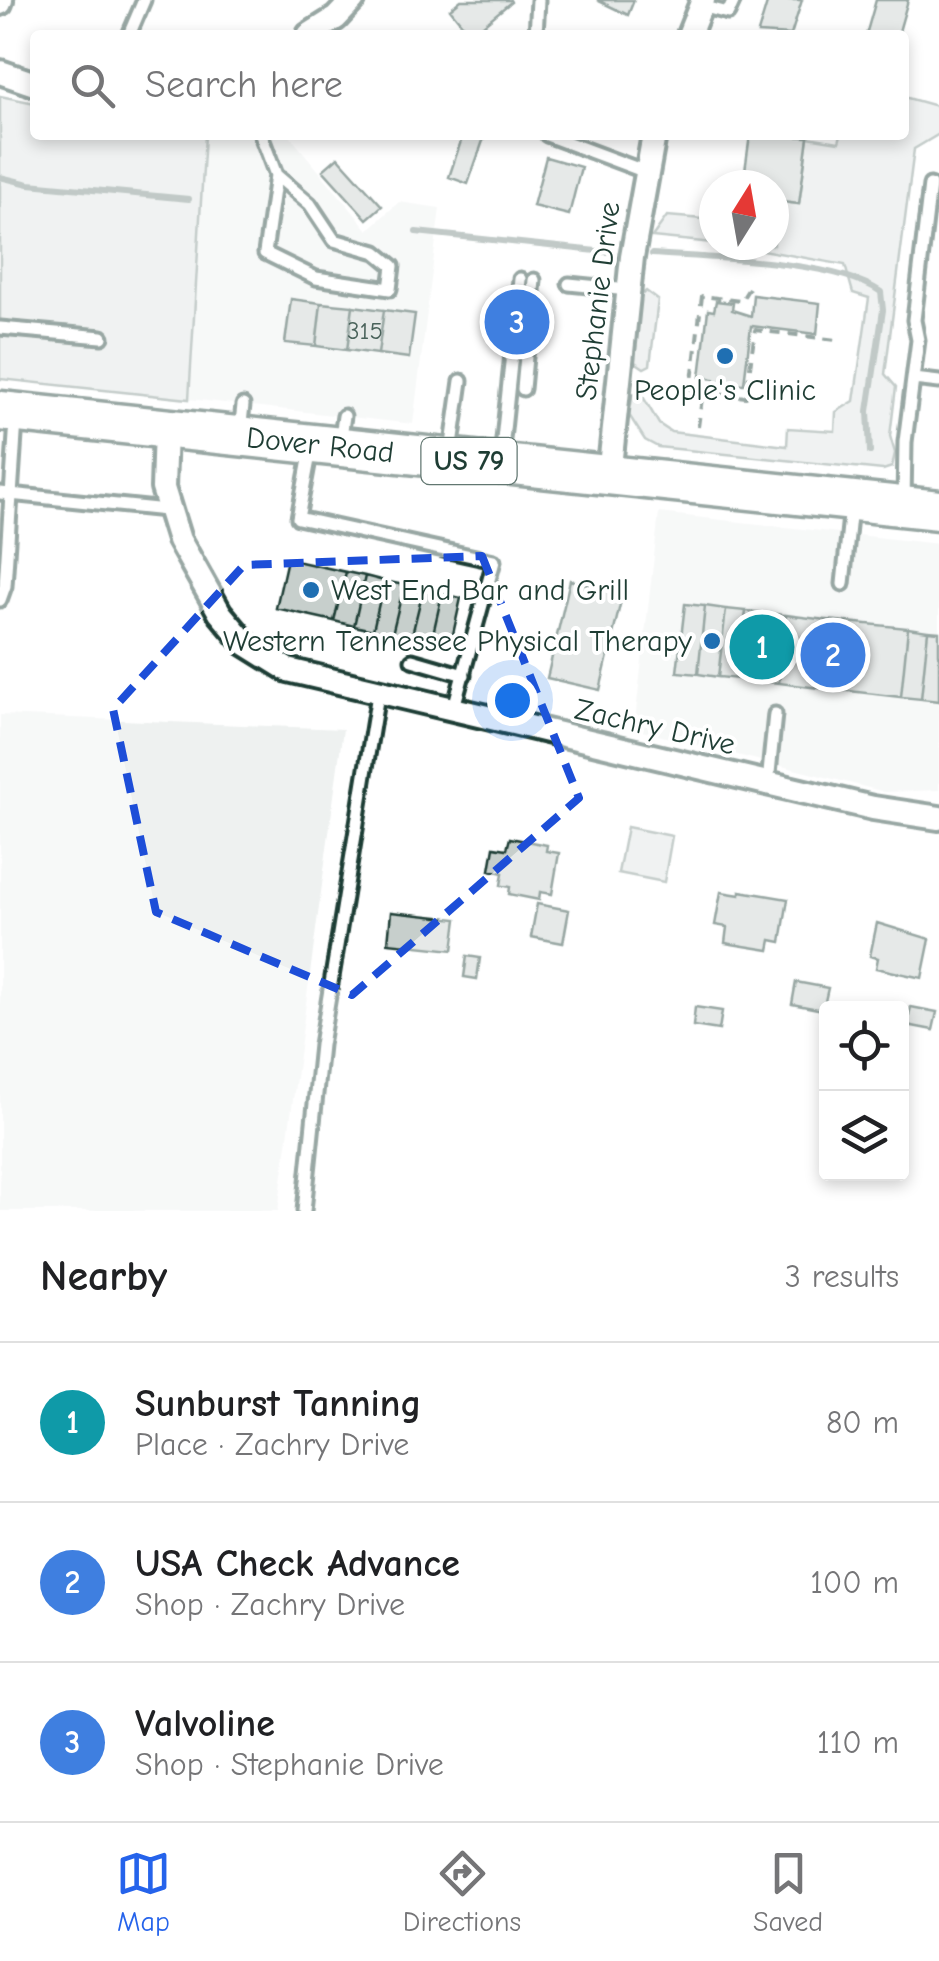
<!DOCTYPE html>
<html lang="en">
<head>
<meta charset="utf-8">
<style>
	:root { --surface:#fff; --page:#f6f6f6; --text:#202124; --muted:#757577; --line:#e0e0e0; --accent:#2563eb }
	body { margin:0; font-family:"Comic Neue",sans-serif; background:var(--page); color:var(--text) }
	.controls { position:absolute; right:30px; bottom:30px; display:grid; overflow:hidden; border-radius:10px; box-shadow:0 5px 15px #0003 }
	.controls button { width:90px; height:90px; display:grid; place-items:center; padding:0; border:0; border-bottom:2px solid var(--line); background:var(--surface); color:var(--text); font:50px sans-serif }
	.compass { position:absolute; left:699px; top:170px; width:90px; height:90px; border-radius:50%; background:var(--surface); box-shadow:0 5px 15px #0003; rotate:11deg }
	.you { position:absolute; left:512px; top:700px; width:35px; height:35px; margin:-25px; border:8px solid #fff; border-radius:50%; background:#1a73e8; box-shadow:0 0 0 15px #1a73e833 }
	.badge { display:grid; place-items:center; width:65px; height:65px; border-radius:50%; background:var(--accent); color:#fff; font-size:32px; font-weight:700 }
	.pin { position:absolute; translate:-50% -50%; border:5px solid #fff; box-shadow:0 2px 10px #0006 }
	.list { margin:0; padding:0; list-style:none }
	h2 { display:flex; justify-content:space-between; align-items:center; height:130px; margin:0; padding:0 40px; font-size:42px }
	h2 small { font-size:32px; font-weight:400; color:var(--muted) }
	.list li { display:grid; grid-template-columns:65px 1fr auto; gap:30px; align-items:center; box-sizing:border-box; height:160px; padding:0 40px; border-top:2px solid var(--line) }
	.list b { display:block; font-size:38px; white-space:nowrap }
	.list p { margin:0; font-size:32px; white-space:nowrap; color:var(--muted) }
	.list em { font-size:32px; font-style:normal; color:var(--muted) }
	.icon { flex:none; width:55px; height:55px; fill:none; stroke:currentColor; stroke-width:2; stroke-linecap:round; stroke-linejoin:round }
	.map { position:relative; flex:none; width:939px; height:1211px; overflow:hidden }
	.search { position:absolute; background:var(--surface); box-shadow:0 5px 15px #0003; left:30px; right:30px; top:30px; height:110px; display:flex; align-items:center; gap:25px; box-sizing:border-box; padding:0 35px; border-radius:10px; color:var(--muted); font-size:38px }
	.sheet { height:610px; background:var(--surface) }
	nav { display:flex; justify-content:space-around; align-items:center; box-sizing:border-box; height:140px; border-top:2px solid var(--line); background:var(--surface); font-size:28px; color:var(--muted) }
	nav a { display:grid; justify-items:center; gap:5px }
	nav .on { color:var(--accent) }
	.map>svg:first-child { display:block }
	.built { fill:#eef1f0 }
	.green { fill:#dee3e2; stroke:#7e908b; stroke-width:2.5 }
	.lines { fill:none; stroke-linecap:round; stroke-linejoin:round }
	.stream { stroke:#758883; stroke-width:6 }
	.building { fill:#c7cfcc; stroke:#1f3d34; stroke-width:2.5 }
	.service-casing { stroke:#1f3d34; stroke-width:19 }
	.minor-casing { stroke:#1f3d34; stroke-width:30 }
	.primary-casing { stroke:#1f3d34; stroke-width:45 }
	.path { stroke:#1f3d34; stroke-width:4; stroke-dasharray:10 8; stroke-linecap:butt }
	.service { stroke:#fff; stroke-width:11 }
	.minor { stroke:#fff; stroke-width:22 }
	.primary { stroke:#fff; stroke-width:38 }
	.marked { fill:none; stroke:#1d4ed8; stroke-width:8; stroke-dasharray:20 12; stroke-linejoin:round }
	.poi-dot { fill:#1f6fb2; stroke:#fff; stroke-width:4 }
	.labels { text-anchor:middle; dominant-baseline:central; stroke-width:8; stroke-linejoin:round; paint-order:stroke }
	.number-label { font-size:25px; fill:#49625a }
	.shield { fill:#fff; stroke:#627771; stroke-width:2.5 }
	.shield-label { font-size:28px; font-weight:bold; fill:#1f3d34 }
	.street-label { font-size:30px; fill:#1f3d34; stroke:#fff }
	.poi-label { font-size:30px; fill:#1f3d34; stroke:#fff }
</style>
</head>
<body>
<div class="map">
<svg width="939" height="1211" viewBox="0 0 939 1211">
	<rect width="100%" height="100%" fill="#fff"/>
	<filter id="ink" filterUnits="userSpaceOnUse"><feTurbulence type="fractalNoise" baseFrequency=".01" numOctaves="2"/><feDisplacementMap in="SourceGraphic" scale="20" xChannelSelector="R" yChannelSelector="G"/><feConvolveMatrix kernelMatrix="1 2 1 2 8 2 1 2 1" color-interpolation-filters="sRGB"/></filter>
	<g filter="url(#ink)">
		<path class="built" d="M205 135H289L368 230 399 202 440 208 413 424 189 399Z
			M659 513 939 544V790L885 792 634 729Z
			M0 715 343 729 278 1211H0Z"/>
		<path class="green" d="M0 96 35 103V135H205L189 399 0 379Z
			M904 97 936 106 939 97V134L914 149 885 374 896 387 890 436 895 453 892 467 883 470 658 447 645 440 629 415 633 394 642 395 659 424 671 432 787 446 788 428 835 431 836 412 854 401 869 298 853 293 845 265 734 245H774V201L799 204 808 137 839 142 841 135H904Z
			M667 216 714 220V243L652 237Z
			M646 291 658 300 650 365 644 368 632 360 640 296Z
			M627 827 672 836 664 882 618 873Z"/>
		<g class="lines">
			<path class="stream" d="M0 177 29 184 189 199
				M416 232 606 252
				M652 254C710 258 836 260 881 292L883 310 868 411 870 452"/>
		</g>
		<path class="building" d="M461 0H510L511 2 471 35 450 9Z
			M597 0H634L628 15Z
			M768 0H802L791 35 758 33Z
			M876 0H908L898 35H866Z
			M463 135H485L468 184 449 177Z
			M750 135 808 137 799 204 774 201V185H743Z
			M338 157 382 206 367 219 323 170Z
			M546 157 581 167 569 215 533 206Z
			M753 295 820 303 817 334 751 326 744 384 714 383V379L700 377 708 310 714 311 716 301 733 303 732 310 751 316Z
			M498 297 543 303 536 348 492 341Z
			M291 299 321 303 316 346 285 343Z
			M321 303 353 306 347 350 316 346Z
			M353 306 384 310 378 354 347 350Z
			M384 310 415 314 409 358 378 354Z
			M287 559 346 572 334 621 276 608Z
			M346 572 365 576 354 626 334 621Z
			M365 576 384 581 373 630 354 626Z
			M570 580 623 592 600 690 547 678Z
			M384 581 404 585 392 634 373 630Z
			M404 585 423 590 411 639 392 634Z
			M423 590 442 594 431 643 411 639Z
			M442 594 461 598 450 648 431 643Z
			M685 604 705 606 698 674 677 672Z
			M705 606 726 609 718 677 698 674Z
			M726 609 746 611 738 679 718 677Z
			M746 611 786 615 779 683 738 679Z
			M786 615 827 620 819 688 779 683Z
			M827 620 847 622 840 690 819 688Z
			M847 622 908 628 901 697 840 690Z
			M908 628 928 631 921 699 901 697Z
			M928 631 939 632V701L921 699Z
			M510 838 547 845 546 851 559 853 552 894 540 892 539 900 509 894 510 887 501 885 503 873 490 870 494 847 507 849Z
			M740 891 788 899 781 942 771 940 769 950 725 943 727 927 715 925 721 892 740 895Z
			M537 904 569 910 563 943 531 937Z
			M391 912 457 919 453 950 388 943Z
			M877 923 930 939 922 978 876 968 878 958 870 956Z
			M467 956 480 958 477 979 464 977Z
			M796 982 828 988 823 1010 792 1004Z
			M695 1007 722 1011 719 1030 693 1026Z
			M911 1007 937 1012 933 1030 907 1025Z"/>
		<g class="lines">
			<g class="service-casing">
				<path id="service" d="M701 6 728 13 734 0
					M129 35 144 0
					M536 35 538 0
					M261 135 276 175 310 204 334 240 376 252 393 266 390 289 316 278 265 253 276 175
					M547 135 646 172
					M569 284 628 290
					M518 299 520 279
					M532 301 534 280
					M0 328 102 337
					M914 379 939 382
					M523 389 527 346
					M240 432 243 405
					M340 443 344 416
					M311 449 298 518 494 561 453 711
					M451 452 461 381
					M501 459 513 344
					M0 493 166 510
					M904 503 905 442 918 340 914 320 930 185
					M843 584 851 506
					M0 600 5 586 16 420
					M412 660 464 675
					M768 783 775 714
					M304 1211 321 1045 378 694"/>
			</g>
			<g class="minor-casing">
				<path id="minor" d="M0 3 1 0
					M309 35 336 18 353 0
					M689 35 703 0
					M0 72 35 84
					M165 429 163 488 179 540 220 613 246 644 288 670 873 808 939 818
					M609 476 632 257 654 135"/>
			</g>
			<g class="primary-casing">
				<g id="primary">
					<path id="s1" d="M0 411 939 510"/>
				</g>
			</g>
			<path class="path" d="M749 288 741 301 702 296 691 390 746 397 755 330 837 340
				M698 427 703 391"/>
			<use href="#service" class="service"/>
			<use href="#minor" class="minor"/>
			<use href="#primary" class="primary"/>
		</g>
	</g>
	<path d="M0 0H939V1211H0ZM482 556 579 798 352 995 156 912 113 709 244 565Z" fill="#fff" fill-opacity=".55" fill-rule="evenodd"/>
	<path class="marked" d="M482 556 579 798 352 995 156 912 113 709 244 565Z"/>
	<g class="poi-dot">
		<circle cx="725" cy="356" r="10"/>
		<circle cx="311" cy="590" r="10"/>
		<circle cx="712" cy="641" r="10"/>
	</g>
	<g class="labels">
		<g class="number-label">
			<text x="365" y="330">315</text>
		</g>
		<rect class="shield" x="421.5" y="438" width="95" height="46" rx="8"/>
		<g class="shield-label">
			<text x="469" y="461">US 79</text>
		</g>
		<g class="street-label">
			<text transform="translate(598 301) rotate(-83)">Stephanie Drive</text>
			<text stroke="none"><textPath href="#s1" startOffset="322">Dover Road</textPath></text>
			<text transform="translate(655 727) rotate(13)">Zachry Drive</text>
		</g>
		<g class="poi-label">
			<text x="725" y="390">People's Clinic</text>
			<text x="331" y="590" text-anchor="start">West End Bar and Grill</text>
			<text x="692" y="641" text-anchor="end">Western Tennessee Physical Therapy</text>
		</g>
	</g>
</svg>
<div class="controls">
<button><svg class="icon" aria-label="locate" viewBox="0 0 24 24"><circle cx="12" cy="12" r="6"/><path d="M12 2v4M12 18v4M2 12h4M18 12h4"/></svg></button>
<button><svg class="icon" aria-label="layers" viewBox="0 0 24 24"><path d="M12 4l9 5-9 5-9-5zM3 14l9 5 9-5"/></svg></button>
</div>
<svg class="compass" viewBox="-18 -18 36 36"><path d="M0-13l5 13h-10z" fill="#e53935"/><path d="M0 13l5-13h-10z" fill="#757577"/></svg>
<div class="you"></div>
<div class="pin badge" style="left:762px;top:647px;background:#0f9aa8">1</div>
<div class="pin badge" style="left:833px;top:655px;background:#3f7fe0">2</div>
<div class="pin badge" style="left:517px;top:322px;background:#3f7fe0">3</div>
<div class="search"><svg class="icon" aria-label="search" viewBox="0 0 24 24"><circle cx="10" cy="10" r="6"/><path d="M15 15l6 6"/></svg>Search here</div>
</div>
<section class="sheet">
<h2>Nearby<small>3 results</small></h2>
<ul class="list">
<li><span class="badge" style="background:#0f9aa8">1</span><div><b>Sunburst Tanning</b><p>Place · Zachry Drive</p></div><em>80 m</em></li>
<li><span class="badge" style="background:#3f7fe0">2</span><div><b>USA Check Advance</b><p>Shop · Zachry Drive</p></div><em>100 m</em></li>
<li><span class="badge" style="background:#3f7fe0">3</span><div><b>Valvoline</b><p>Shop · Stephanie Drive</p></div><em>110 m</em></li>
</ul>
</section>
<nav>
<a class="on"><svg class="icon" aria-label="map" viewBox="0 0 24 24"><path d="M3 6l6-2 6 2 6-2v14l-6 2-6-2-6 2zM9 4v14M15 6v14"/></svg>Map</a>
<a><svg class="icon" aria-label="directions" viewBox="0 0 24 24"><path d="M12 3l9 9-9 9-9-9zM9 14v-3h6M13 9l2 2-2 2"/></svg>Directions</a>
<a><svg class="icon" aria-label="saved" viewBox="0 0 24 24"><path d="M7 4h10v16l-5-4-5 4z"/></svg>Saved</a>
</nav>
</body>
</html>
